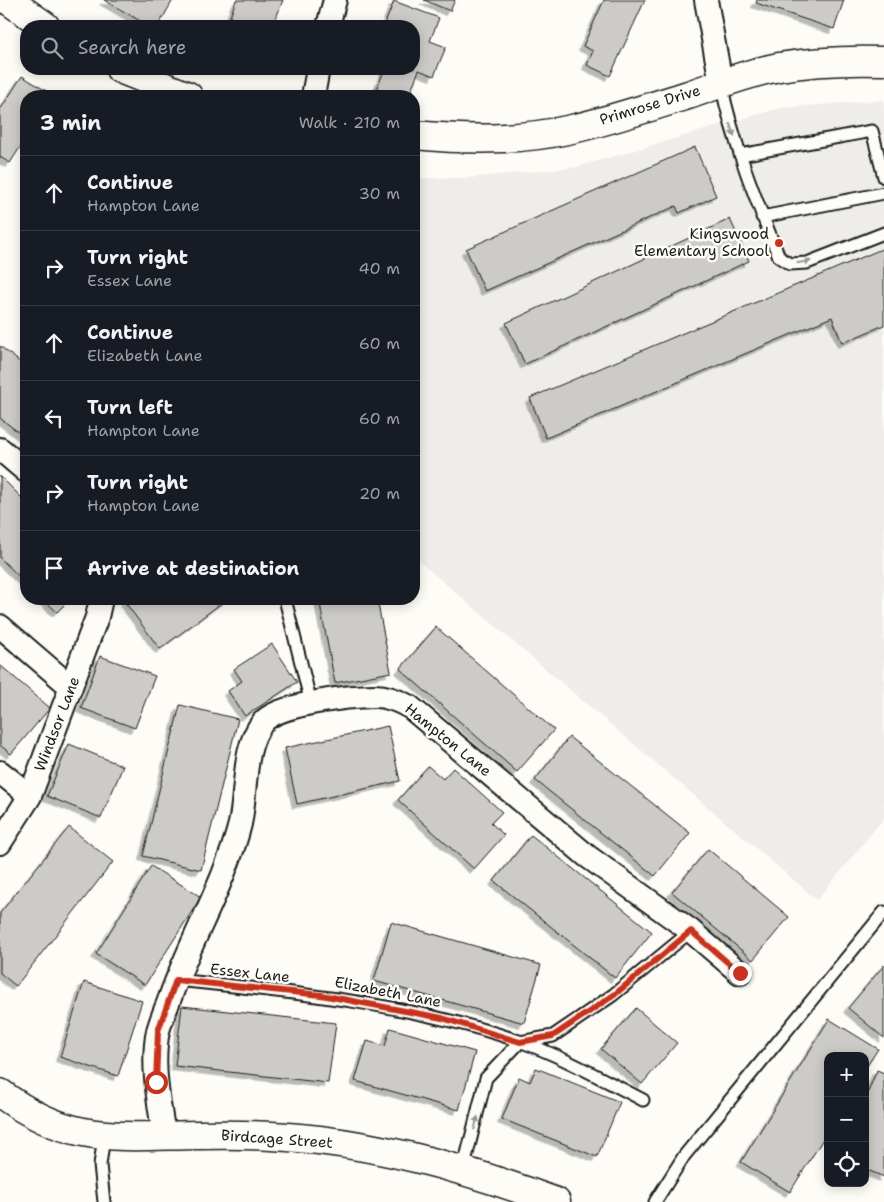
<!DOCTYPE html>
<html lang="en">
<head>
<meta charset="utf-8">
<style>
	:root { --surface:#171b24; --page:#242831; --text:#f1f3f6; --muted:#9ea1a6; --line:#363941 }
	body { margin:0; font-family:"Shantell Sans",sans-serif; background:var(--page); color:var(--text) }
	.controls { position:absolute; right:15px; bottom:15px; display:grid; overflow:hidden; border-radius:10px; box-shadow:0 2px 12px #0003 }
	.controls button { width:45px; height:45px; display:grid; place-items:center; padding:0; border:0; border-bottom:1px solid var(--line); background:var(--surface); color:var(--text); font:25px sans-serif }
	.stop { position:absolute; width:15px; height:15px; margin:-11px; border:4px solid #c8321e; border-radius:50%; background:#fff }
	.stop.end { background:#c8321e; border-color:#fff; box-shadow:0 1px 5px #0008 }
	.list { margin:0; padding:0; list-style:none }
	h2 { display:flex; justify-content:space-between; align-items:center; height:65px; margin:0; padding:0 20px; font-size:21px }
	h2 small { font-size:16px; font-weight:400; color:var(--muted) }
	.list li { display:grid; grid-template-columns:32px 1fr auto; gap:15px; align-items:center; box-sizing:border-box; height:75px; padding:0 20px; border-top:1px solid var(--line) }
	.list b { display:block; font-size:19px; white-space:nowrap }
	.list p { margin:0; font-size:16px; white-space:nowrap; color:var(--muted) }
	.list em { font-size:16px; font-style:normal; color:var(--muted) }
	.icon { flex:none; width:28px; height:28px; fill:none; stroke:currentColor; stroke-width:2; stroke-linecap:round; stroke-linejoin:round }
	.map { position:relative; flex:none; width:884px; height:1202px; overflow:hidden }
	.search { position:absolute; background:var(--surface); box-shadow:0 2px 12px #0003; left:20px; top:20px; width:400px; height:55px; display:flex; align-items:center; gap:12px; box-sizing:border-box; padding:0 18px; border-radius:20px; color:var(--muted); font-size:19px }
	.panel { position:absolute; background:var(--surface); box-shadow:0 2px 12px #0003; left:20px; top:90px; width:400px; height:515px; border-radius:20px }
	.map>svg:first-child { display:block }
	.built { fill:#eeede9 }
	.building { fill:#cccbc8; stroke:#1c1c1c; filter:url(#shadow) }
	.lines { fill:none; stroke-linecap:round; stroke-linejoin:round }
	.service-casing { stroke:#1c1c1c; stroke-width:15 }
	.minor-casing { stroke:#1c1c1c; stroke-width:26 }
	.tertiary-casing { stroke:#1c1c1c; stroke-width:31 }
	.service { stroke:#fdfcf7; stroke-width:11 }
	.minor { stroke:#fdfcf7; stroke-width:22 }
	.tertiary { stroke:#fdfcf7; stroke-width:28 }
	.oneway { fill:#989794 }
	.route { stroke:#c8321e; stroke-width:6 }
	.poi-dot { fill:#c8321e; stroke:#fdfcf7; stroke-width:2 }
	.labels { text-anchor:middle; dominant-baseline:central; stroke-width:5; stroke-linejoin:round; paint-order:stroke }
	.street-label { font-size:15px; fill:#1c1c1c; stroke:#fdfcf7 }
	.poi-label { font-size:15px; fill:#1c1c1c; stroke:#fdfcf7; text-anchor:end }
</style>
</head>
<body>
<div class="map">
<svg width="884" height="1202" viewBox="0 0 884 1202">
	<defs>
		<filter id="shadow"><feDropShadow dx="-4.5" dy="4.5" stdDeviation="0" flood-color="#0004"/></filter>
	</defs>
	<rect width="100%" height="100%" fill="#fdfcf7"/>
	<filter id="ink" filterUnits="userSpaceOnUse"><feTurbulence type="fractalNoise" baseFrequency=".02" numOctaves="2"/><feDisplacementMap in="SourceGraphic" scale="10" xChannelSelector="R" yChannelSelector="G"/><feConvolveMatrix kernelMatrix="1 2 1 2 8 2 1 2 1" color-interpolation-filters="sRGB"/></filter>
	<g filter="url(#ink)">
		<path class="built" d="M884 100V818L817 900 414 557V178H468L577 167 780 108Z"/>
		<path class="building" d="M104 0H173L158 26H149Z
			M236 0H283L273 26H227Z
			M424 0H455L450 11Z
			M604 0H645L610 76 587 65 593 51 583 46Z
			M757 0H844L834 29 756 3Z
			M394 1 439 18 430 41 446 47 434 76 419 70 409 96H393L376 90 385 69H414V26H384Z
			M22 76 53 95 26 96V138L10 163 0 157V110Z
			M695 147 716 196 679 213 676 206 485 291 466 249Z
			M730 219 749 261 525 364 506 323Z
			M884 248V325L842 343 832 317 546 438 530 398Z
			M0 346 26 367V438L0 418Z
			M0 476 26 502V583L0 558Z
			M43 599H70L57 612Z
			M128 599H227L160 649 124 601Z
			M319 599H377L391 672 335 683Z
			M436 627 554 730 517 772 400 669Z
			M272 644 297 682 245 716 228 691 242 681 234 669Z
			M100 656 155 676 135 728 81 708Z
			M0 665 50 708 11 754 0 745Z
			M180 705 238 719 201 870 143 856Z
			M388 726 400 781 297 804 285 748Z
			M569 737 690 833 655 876 535 780Z
			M69 744 123 766 101 818 47 796Z
			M428 766 443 779 453 768 502 812 491 823 504 835 474 869 398 800Z
			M69 827 113 862 16 986 0 973V913Z
			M531 835 652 932 615 978 494 881Z
			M708 849 789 917 753 960 672 892Z
			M151 866 201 897 145 985 96 954Z
			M391 922 541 965 524 1023 374 981Z
			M884 965V1038L848 1008Z
			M84 982 142 1001 118 1076 60 1057Z
			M182 1006 336 1023 328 1083 175 1066Z
			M636 1008 677 1043 642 1084 601 1049Z
			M829 1019 878 1049 865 1069V1056H828V1131L790 1192 741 1162Z
			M390 1028 475 1052 459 1110 355 1081 367 1041 385 1046Z
			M536 1068 620 1102 597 1157 502 1119 519 1077 530 1082Z
			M877 1070 884 1073V1177L865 1169V1099Z"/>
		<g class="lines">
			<g class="service-casing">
				<path id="service" d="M721 83C733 143 756 200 779 257L790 264 807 263 884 233
					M740 155 872 131 884 177
					M762 217 884 193
					M285 599 311 703
					M176 980C292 992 408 1003 519 1041 562 1056 602 1079 643 1100
					M463 1170 486 1078 520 1042 553 1036 613 995 691 931
					M104 1202 100 1165 104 1136
					M655 1202 684 1156 884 912"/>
			</g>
			<g class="minor-casing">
				<path id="minor" d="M706 0 721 83
					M328 26 335 0
					M313 96 318 69
					M0 449 26 471
					M0 626 71 687
					M0 772 30 796
					M0 843 30 796 97 617 101 599
					M164 1136C159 1102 151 1065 158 1031 161 1019 167 1007 171 995 192 937 225 883 240 824 247 792 242 747 263 722 278 704 351 696 375 696 388 696 399 701 410 707L587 856 691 931 740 973"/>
			</g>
			<g class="tertiary-casing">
				<path id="tertiary" d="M8 0 45 26
					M120 69 188 96
					M414 135C467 140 519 141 572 129 611 120 650 107 688 95 718 85 747 73 779 67 814 61 848 60 884 61
					M0 1093C70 1145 117 1136 198 1135 238 1134 278 1135 319 1140 401 1150 479 1173 556 1202"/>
			</g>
			<use href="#service" class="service"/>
			<use href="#minor" class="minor"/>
			<use href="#tertiary" class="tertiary"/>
		</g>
		<defs><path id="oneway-solid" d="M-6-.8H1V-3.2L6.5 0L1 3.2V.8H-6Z" transform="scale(1.25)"/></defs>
		<g class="oneway">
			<use href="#oneway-solid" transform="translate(732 130) rotate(72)"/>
			<use href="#oneway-solid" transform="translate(804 262) rotate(-9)"/>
			<use href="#oneway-solid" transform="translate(476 1123) rotate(-75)"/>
		</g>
	</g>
	<g class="lines" filter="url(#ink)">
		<path class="route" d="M156 1082 158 1031 176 980 321 995 442 1018 520 1042 553 1036 614 995 691 931 740 973"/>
	</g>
	<circle class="poi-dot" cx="779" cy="243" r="5"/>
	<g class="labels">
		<g class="street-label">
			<text transform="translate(650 105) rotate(-17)">Primrose Drive</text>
			<text transform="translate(57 724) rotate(-69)">Windsor Lane</text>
			<text transform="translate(448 740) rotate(39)">Hampton Lane</text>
			<text transform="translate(250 973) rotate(6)">Essex Lane</text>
			<text transform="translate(388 992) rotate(11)">Elizabeth Lane</text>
			<text transform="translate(277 1139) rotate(4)">Birdcage Street</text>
		</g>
		<g class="poi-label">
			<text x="769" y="234">Kingswood<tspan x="769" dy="17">Elementary School</tspan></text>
		</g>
	</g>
</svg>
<div class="controls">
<button>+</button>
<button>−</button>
<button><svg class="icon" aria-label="locate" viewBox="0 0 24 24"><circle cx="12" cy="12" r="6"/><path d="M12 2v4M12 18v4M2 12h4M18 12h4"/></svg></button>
</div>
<div class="stop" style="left:156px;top:1082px"></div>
<div class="stop end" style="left:740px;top:973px"></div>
<div class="search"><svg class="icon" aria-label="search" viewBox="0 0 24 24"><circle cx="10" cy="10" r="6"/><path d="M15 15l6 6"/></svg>Search here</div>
<section class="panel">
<h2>3 min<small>Walk · 210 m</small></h2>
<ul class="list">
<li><svg class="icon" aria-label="ahead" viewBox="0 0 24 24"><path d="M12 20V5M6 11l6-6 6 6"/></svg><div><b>Continue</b><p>Hampton Lane</p></div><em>30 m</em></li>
<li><svg class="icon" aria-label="right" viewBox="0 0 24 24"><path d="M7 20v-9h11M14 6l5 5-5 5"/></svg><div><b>Turn right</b><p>Essex Lane</p></div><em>40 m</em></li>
<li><svg class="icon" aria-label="ahead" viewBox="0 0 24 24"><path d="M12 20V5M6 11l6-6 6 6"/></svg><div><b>Continue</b><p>Elizabeth Lane</p></div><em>60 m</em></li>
<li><svg class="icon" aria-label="left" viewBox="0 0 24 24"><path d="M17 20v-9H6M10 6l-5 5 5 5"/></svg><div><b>Turn left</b><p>Hampton Lane</p></div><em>60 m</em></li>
<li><svg class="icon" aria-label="right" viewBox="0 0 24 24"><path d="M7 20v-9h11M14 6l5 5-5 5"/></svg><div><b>Turn right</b><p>Hampton Lane</p></div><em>20 m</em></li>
<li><svg class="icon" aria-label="arrive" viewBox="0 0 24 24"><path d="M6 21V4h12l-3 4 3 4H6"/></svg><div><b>Arrive at destination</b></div></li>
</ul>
</section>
</div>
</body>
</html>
